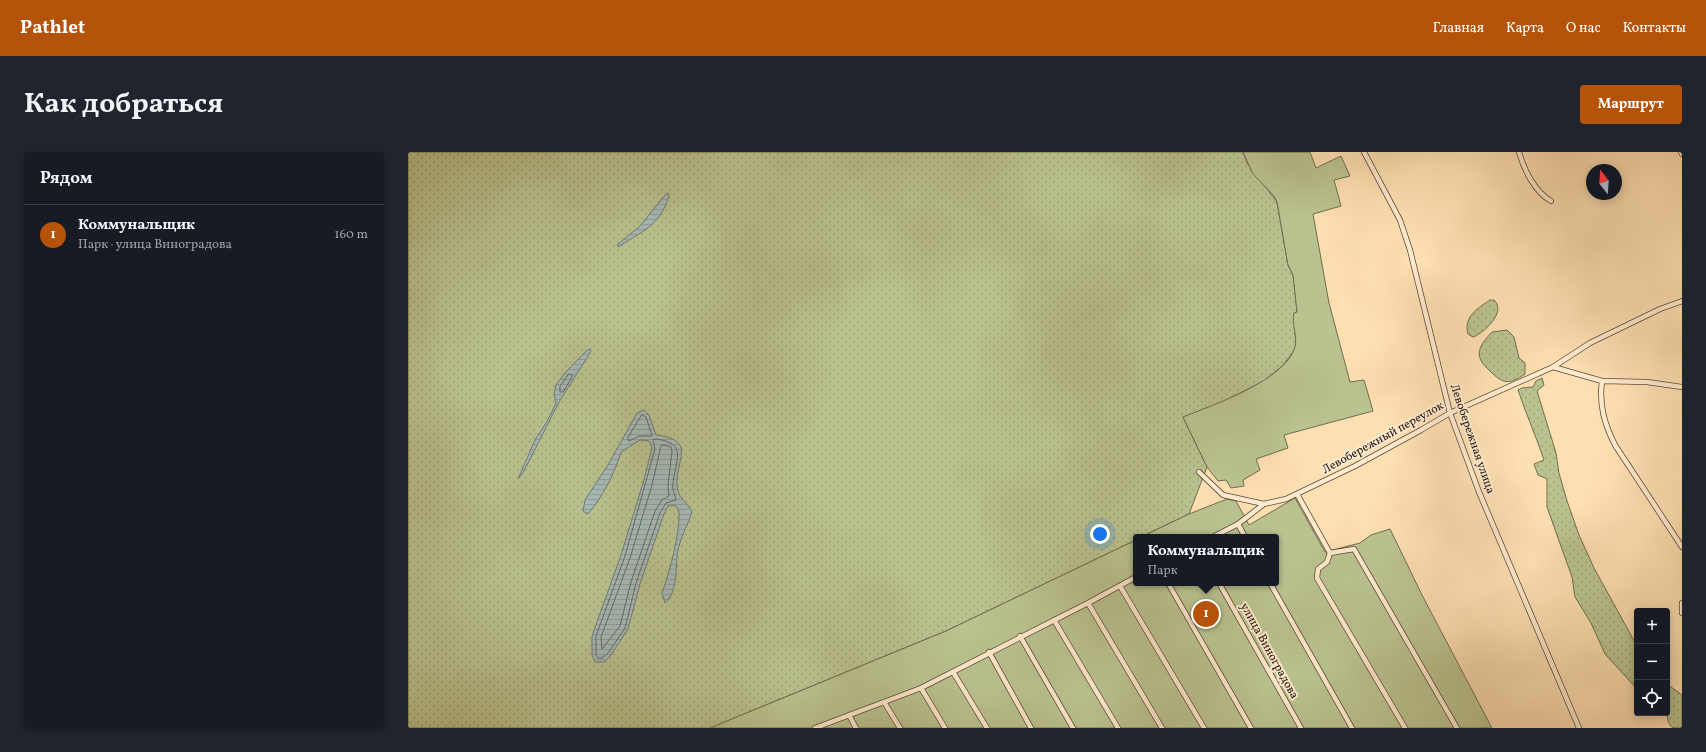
<!DOCTYPE html>
<html lang="ru">
<meta charset="utf-8">
<style>
body{margin:0;font-family:Vollkorn,serif;background:#20242c;color:#f1f3f6}
.controls{position:absolute;right:12px;bottom:12px;display:grid;overflow:hidden;border-radius:4px;box-shadow:0 2px 10px #0003}
.controls button{width:36px;height:36px;display:grid;place-items:center;padding:0;border:0;border-bottom:1px solid #363941;background:#171b24;color:#f1f3f6;font:20px sans-serif}
.compass{position:absolute;left:1178px;top:12px;width:36px;height:36px;border-radius:50%;background:#171b24;box-shadow:0 2px 10px #0003;rotate:343deg}
.you{position:absolute;left:692px;top:382px;width:14px;height:14px;margin:-10px;border:3px solid #fff;border-radius:50%;background:#1a73e8;box-shadow:0 0 0 6px #1a73e833}
.badge{display:grid;place-items:center;width:26px;height:26px;border-radius:50%;background:#b45309;color:#fff;font-size:13px;font-weight:700}
.pin{position:absolute;translate:-50% -50%;border:2px solid #fff;box-shadow:0 1px 4px #0006}
.popup{position:absolute;left:725px;top:382px;width:146px;height:52px;box-sizing:border-box;display:grid;place-content:center;border-radius:4px;background:#171b24;filter:drop-shadow(0 1px 3px #0005);font-size:13px;white-space:nowrap;color:#9ea1a6}
.popup b{font-size:15px;color:#f1f3f6}
.popup::after{content:'';position:absolute;left:50%;top:100%;margin-left:-8px;border:8px solid transparent;border-top-color:#171b24}
.list{margin:0;padding:0;list-style:none}
h2{display:flex;justify-content:space-between;align-items:center;height:52px;margin:0;padding:0 16px;font-size:17px}
h2 small{font-size:13px;font-weight:400;color:#9ea1a6}
.list li{display:grid;grid-template-columns:26px 1fr auto;gap:12px;align-items:center;box-sizing:border-box;height:60px;padding:0 16px;border-top:1px solid #363941}
.list b{display:block;font-size:15px;white-space:nowrap}
.list p{margin:0;font-size:13px;white-space:nowrap;color:#9ea1a6}
.list em{font-size:13px;font-style:normal;color:#9ea1a6}
.icon{flex:none;width:22px;height:22px;fill:none;stroke:currentColor;stroke-width:2;stroke-linecap:round;stroke-linejoin:round}
.map{position:relative;flex:none;width:1274px;height:576px;overflow:hidden;border-radius:4px}
header{display:flex;align-items:center;gap:24px;box-sizing:border-box;height:56px;padding:0 20px;background:#b45309;color:#fff}
header strong{font-size:19px}
nav{display:flex;gap:22px;margin-inline-start:auto;font-size:14px}
.intro{display:flex;align-items:center;justify-content:space-between;box-sizing:border-box;height:96px;padding:0 24px}
h1{margin:0;font-size:28px}
.button{padding:10px 18px;border-radius:4px;background:#b45309;color:#fff;font-size:14px;font-weight:700}
main{display:flex;gap:24px;padding:0 24px}
aside{flex:1;background:#171b24;border-radius:4px;box-shadow:0 2px 10px #0003}
.map>svg:first-child{display:block}
.grass{fill:url(#grass-dots);stroke:#6e6d51}
.garden{fill:#bac390;stroke:#6e6d51}
.water{fill:url(#water-rules);stroke:#717975}
.lines{fill:none;stroke-linecap:round;stroke-linejoin:round}
.shore{stroke:#646864;stroke-width:1}
.street-casing{stroke:#5a493a;stroke-width:6}
.street{stroke:#feeacd;stroke-width:4.5}
.labels{text-anchor:middle;dominant-baseline:central;stroke-width:4;stroke-linejoin:round;paint-order:stroke}
.street-label{font-size:12px;fill:#231712;stroke:#feeacd}
</style>
<header>
<strong>Pathlet</strong>
<nav><a>Главная</a><a>Карта</a><a>О нас</a><a>Контакты</a></nav>
</header>
<div class="intro"><h1>Как добраться</h1><a class="button">Маршрут</a></div>
<main>
<aside>
<h2>Рядом<small></small></h2>
<ul class="list">
<li><span class="badge">1</span><div><b>Коммунальщик</b><p>Парк · улица Виноградова</p></div><em>160 m</em></li>
</ul>
</aside>
<div class="map">
<svg width="1274" height="576" viewBox="0 0 1274 576">
<defs>
<pattern id="grass-dots" width="8" height="8" patternUnits="userSpaceOnUse"><rect width="8" height="8" fill="#bac390"/><path d="M2 2h.1M6 6h.1" fill="none" stroke="#a0a77b" stroke-width="1.8" stroke-linecap="round"/></pattern>
<pattern id="water-rules" width="6" height="5" patternUnits="userSpaceOnUse"><rect width="6" height="5" fill="#a5bab7"/><path d="M0 2.5h6" fill="none" stroke="#8e9f9c"/></pattern>
</defs>
<rect width="100%" height="100%" fill="#fedfb2"/>
<filter id="stains"><feTurbulence type="fractalNoise" baseFrequency=".005" numOctaves="4"/><feColorMatrix values="0 0 0 0 .2 0 0 0 0 .09 0 0 0 0 .02 0 0 0 .5 -.17"/></filter>
<radialGradient id="worn" r=".72"><stop offset=".6" stop-color="#630" stop-opacity="0"/><stop offset="1" stop-color="#630" stop-opacity=".3"/></radialGradient>
<!-- grass -->
<path class="grass" d="M0,0H835L839,11L869,50L880,113L885,123L887,139L889,160L887,181L888,194L883,203L873,215L856,229L812,251L775,265L799,315L781,362L733,385H728V388L538,479L302,576H0Z
M1082,148H1086C1099,160 1076,181 1065,185L1060,182C1055,165 1070,156 1082,148Z
M1099,178L1106,185L1111,206L1117,211V222C1101,233 1095,232 1082,219C1065,204 1070,195 1084,180Z
M1134,226L1136,233L1129,239L1148,301L1151,321L1159,349L1171,383L1186,416L1229,494V537L1197,502L1183,471L1167,445L1164,425L1139,355V327L1130,323L1126,312L1136,308C1128,284 1118,262 1110,238L1114,236L1125,235L1128,229Z
M1259,532L1274,543V576C1271,576 1267,576 1264,575C1256,571 1259,542 1259,532Z"/>
<!-- garden -->
<path class="garden" d="M835,0H902L908,16L933,4L942,24L926,28L933,54L905,62L921,151L942,230L956,228L965,259L876,283L880,296L848,307L852,318L835,328L836,334L823,336L818,328L810,329L799,315L775,265C805,253 878,228 887,195C890,184 883,172 886,161L889,160L885,123L880,113L869,50L866,44L845,22Z
M887,346L917,400L952,391L963,383L982,377L1015,445L1084,576H302L538,479L728,388V431H868V385H733L781,362L819,347L828,349L841,373Z"/>
<!-- water -->
<path class="water" d="M260,41L261,44C252,74 234,79 210,95L209,93L232,74L257,43Z
M183,197L182,201L151,250L115,321L110,327L127,288L140,268L148,251L146,242L148,233L156,222L179,198Z
M236,258L241,263L248,283C289,288 268,307 269,333C269,344 278,350 284,359C281,372 274,381 271,394C266,411 272,438 257,451L254,441C261,422 272,382 271,361C271,358 269,356 267,353L260,354L256,362L232,432L220,477L203,503L196,510H187L184,503V484L213,403L235,331L244,296L241,289L232,288L213,300C206,323 195,344 180,362L175,359L177,348L200,313L229,261Z"/>
<g class="lines">
<!-- shore -->
<path class="shore" d="M161,222L164,223V225L155,240H152V235Z
M234,263L238,265L244,284H231L221,289L220,286Z
M248,287C282,291 266,310 265,332C264,337 267,343 268,348L258,351L252,361L228,431L217,476L200,501L194,506H190L188,503V484L217,404L247,297L245,288Z
M255,293L263,295L264,299L260,333L261,344L254,348L247,359L223,430L212,474L194,497L193,485L222,406L244,333L253,294Z"/>
<defs>
<path id="street" d="M956,0L992,68L1002,98L1042,261L1071,340L1171,576
M1111,0C1116,18 1127,40 1143,49
M1273,0L1274,2
M1145,215L1194,229L1239,230L1274,235
M1194,229C1191,253 1196,271 1207,293L1274,395
M791,320L815,343L856,352L878,347L947,314L1013,278L1042,261L1145,215L1182,191L1252,157L1274,149
M889,342L922,401L919,410L910,417L909,426L997,576
M830,372L837,385
M805,385L830,372L856,352
M922,401L946,397L1049,576
M760,431L843,576
M811,431L893,576
M862,431L944,576
M712,434L796,576
M680,451L754,576
M1274,451V461
M646,468L710,576
M612,484L665,576
M581,500L623,576
M545,520L579,576
M513,536L537,576
M476,550L492,576
M441,563L448,576
M407,576L513,536L680,451L728,425"/>
</defs>
<!-- street casing -->
<use href="#street" class="street-casing"/>
<!-- street -->
<use href="#street" class="street"/>
</g>
<g class="labels">
<!-- street labels -->
<g class="street-label">
<text transform="translate(975 286) rotate(-29)">Левобережный переулок</text>
<text transform="translate(1064 287) rotate(71)">Левобережная улица</text>
<text transform="translate(861 499) rotate(61)">улица Виноградова</text>
</g>
</g>
<rect width="100%" height="100%" filter="url(#stains)"/>
<rect width="100%" height="100%" fill="url(#worn)"/>
</svg>
<div class="controls">
<button>+</button>
<button>−</button>
<button><svg class="icon" aria-label="locate" viewBox="0 0 24 24"><circle cx="12" cy="12" r="6"/><path d="M12 2v4M12 18v4M2 12h4M18 12h4"/></svg></button>
</div>
<svg class="compass" viewBox="-18 -18 36 36"><path d="M0-13l5 13h-10z" fill="#e53935"/><path d="M0 13l5-13h-10z" fill="#9ea1a6"/></svg>
<div class="you"></div>
<div class="pin badge" style="left:798px;top:462px">1</div>
<div class="popup"><b>Коммунальщик</b>Парк</div>
</div>
</main>
